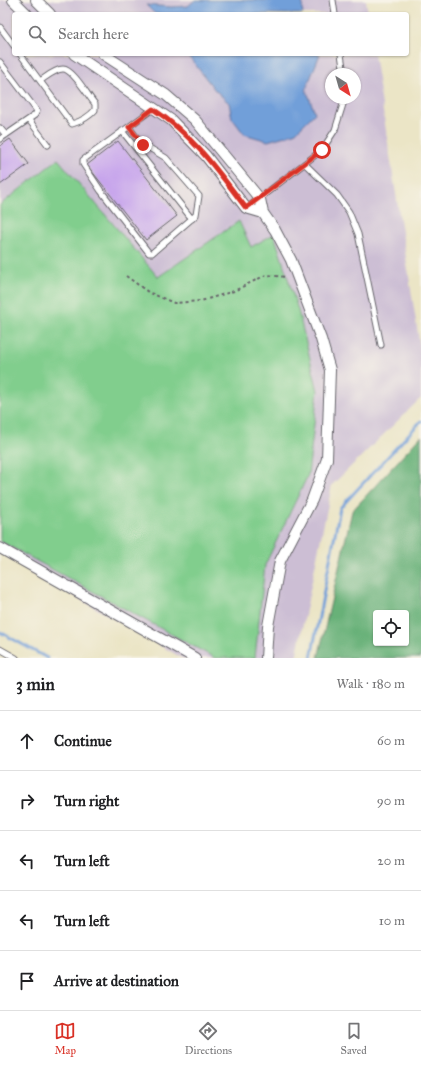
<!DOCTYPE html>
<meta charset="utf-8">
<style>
body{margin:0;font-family:"IM FELL Great Primer",serif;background:#f2f2f2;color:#202124}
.controls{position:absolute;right:12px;bottom:12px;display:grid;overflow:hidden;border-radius:4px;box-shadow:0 1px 3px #0004}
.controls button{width:36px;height:36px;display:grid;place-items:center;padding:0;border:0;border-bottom:1px solid #e0e0e0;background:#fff;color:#202124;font:20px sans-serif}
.compass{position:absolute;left:325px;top:68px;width:36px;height:36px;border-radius:50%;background:#fff;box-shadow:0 1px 3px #0004;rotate:143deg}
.stop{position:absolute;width:12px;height:12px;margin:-9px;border:3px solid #d93025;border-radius:50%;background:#fff}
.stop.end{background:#d93025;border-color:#fff;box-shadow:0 1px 4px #0008}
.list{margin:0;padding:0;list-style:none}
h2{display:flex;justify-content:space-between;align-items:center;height:52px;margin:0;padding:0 16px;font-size:17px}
h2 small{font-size:13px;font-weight:400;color:#757577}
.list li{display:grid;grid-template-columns:26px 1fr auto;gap:12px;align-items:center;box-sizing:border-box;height:60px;padding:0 16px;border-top:1px solid #e0e0e0}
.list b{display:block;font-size:15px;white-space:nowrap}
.list em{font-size:13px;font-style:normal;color:#757577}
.icon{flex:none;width:22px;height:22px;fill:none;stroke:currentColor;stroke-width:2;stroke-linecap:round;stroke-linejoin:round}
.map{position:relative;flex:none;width:421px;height:658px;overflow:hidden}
.search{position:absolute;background:#fff;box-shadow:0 1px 3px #0004;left:12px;right:12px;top:12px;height:44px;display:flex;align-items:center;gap:10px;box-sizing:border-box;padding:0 14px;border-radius:4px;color:#757577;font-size:15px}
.sheet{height:352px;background:#fff}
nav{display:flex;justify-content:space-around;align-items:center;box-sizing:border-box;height:56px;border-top:1px solid #e0e0e0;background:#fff;font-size:11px;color:#757577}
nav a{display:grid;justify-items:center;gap:2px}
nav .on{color:#d93025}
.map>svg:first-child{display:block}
.industrial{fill:#ccbed4;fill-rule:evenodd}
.green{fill:#81ce8d;stroke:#527864}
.forest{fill:#68b178;stroke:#456a5a;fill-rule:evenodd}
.water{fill:#719fd9;stroke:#4a608a}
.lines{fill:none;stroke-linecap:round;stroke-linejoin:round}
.stream{stroke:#719fd9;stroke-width:3}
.building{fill:#c7a5ec}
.lane-casing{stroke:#68666c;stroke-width:7}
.street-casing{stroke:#68666c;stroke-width:12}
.path{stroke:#68666c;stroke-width:2;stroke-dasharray:3 3;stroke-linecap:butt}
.lane{stroke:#fff;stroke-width:5}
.street{stroke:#fff;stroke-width:10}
.route{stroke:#d93025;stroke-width:5}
</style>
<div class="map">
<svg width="421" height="658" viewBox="0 0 421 658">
<rect width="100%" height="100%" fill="#f7f3e8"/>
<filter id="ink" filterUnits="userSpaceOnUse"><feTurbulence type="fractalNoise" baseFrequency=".025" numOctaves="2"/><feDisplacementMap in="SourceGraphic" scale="8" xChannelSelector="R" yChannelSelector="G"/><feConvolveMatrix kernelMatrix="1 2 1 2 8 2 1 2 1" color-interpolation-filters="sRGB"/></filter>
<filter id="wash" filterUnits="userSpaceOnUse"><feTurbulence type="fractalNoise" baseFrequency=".012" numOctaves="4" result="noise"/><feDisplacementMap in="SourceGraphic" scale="16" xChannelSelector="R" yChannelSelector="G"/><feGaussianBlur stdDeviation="0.9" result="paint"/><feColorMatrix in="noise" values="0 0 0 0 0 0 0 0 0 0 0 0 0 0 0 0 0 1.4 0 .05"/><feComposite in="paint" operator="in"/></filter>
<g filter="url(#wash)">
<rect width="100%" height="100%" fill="#ebe5c6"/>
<!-- industrial -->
<path class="industrial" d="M0,0H366L368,14H14V54H374L421,353V398L332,485L296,658H182L0,553ZM331,74H355V98H331Z"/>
<!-- green -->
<path class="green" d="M58,159L158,277L239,221L251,247L274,234L298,310L318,391L308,475L265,565L255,658H215L0,541V205Z"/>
<!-- forest -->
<path class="forest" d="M421,436V653L420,658H318L352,511ZM376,613H406V643H376Z"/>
<!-- water -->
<path class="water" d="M195,0H303L302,9L303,14H155L146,5L171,7L188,6Z
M187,54H320L306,89L315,113L296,132L285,136L268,141L244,134L232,118L229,103L215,90Z"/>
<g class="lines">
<!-- stream -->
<path class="stream" d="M0,632L47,658
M311,658L340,508L421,421"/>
</g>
<g id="blocks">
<!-- building -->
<path class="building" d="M10,139L29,164L0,185V146Z
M118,141L177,216L146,240L87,165Z"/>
</g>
</g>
<g filter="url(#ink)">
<use href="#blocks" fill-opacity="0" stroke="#68666c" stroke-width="1"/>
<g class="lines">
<defs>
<path id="lane" d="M333,0L335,14
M0,27L14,46
M20,54L72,124C82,121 89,117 95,110V104C88,96 73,69 63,69C55,69 46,77 40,81
M341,54L344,74
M0,62L37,111L35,115L0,139
M29,120L48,145
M129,127L141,143L166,158L199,196L196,215L152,253H149L101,191L83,164V160L153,109
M0,128L6,135
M122,131L192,219
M305,164L337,195L349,212L358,234L381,345
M247,208L322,150L335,130L345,98
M0,649L16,658"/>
<path id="street" d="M13,0L27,14
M36,0L50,14
M74,54L171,120L206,156L246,208L263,213
M103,54L166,95L195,120L260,199L263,213L275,230L291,260L321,339L330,370L327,459L312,500L280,561L268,626L266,658
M0,548L195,658"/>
</defs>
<!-- lane casing -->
<use href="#lane" class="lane-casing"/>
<!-- street casing -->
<use href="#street" class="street-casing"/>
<!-- path -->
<path class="path" d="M126,276L148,292L174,303L201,301L234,291L266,275L287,277"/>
<!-- lane -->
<use href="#lane" class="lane"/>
<!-- street -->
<use href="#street" class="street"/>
</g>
</g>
<g class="lines" filter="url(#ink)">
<!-- route -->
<path class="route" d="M143,145L129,127L153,109C193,135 218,171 246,208L322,150"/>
</g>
</svg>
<div class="controls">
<button><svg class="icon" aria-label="locate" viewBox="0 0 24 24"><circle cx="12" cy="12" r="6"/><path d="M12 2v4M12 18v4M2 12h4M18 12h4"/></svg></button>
</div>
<svg class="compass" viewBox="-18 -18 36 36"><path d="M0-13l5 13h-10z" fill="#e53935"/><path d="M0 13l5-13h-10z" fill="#757577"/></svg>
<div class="stop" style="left:322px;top:150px"></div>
<div class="stop end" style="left:143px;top:145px"></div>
<div class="search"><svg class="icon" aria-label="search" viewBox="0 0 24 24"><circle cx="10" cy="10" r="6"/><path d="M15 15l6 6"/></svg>Search here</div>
</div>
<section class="sheet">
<h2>3 min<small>Walk · 180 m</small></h2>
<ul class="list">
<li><svg class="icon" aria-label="ahead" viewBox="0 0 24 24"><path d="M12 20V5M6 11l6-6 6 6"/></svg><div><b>Continue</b></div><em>60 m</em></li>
<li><svg class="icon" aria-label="right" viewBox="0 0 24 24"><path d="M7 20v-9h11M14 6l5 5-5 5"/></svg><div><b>Turn right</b></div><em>90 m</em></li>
<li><svg class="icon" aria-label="left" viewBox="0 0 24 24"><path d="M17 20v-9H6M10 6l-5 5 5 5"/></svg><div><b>Turn left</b></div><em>20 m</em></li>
<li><svg class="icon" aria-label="left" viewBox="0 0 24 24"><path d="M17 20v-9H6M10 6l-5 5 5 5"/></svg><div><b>Turn left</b></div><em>10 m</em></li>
<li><svg class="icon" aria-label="arrive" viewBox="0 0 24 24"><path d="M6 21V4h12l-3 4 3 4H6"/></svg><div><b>Arrive at destination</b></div></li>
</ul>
</section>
<nav>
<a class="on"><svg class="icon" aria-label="map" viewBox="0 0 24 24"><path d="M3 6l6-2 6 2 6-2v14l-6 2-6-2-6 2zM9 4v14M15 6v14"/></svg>Map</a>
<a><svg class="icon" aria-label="directions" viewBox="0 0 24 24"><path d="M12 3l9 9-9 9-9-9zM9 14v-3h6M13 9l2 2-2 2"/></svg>Directions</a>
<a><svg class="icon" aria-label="saved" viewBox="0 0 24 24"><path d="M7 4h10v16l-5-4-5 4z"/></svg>Saved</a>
</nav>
